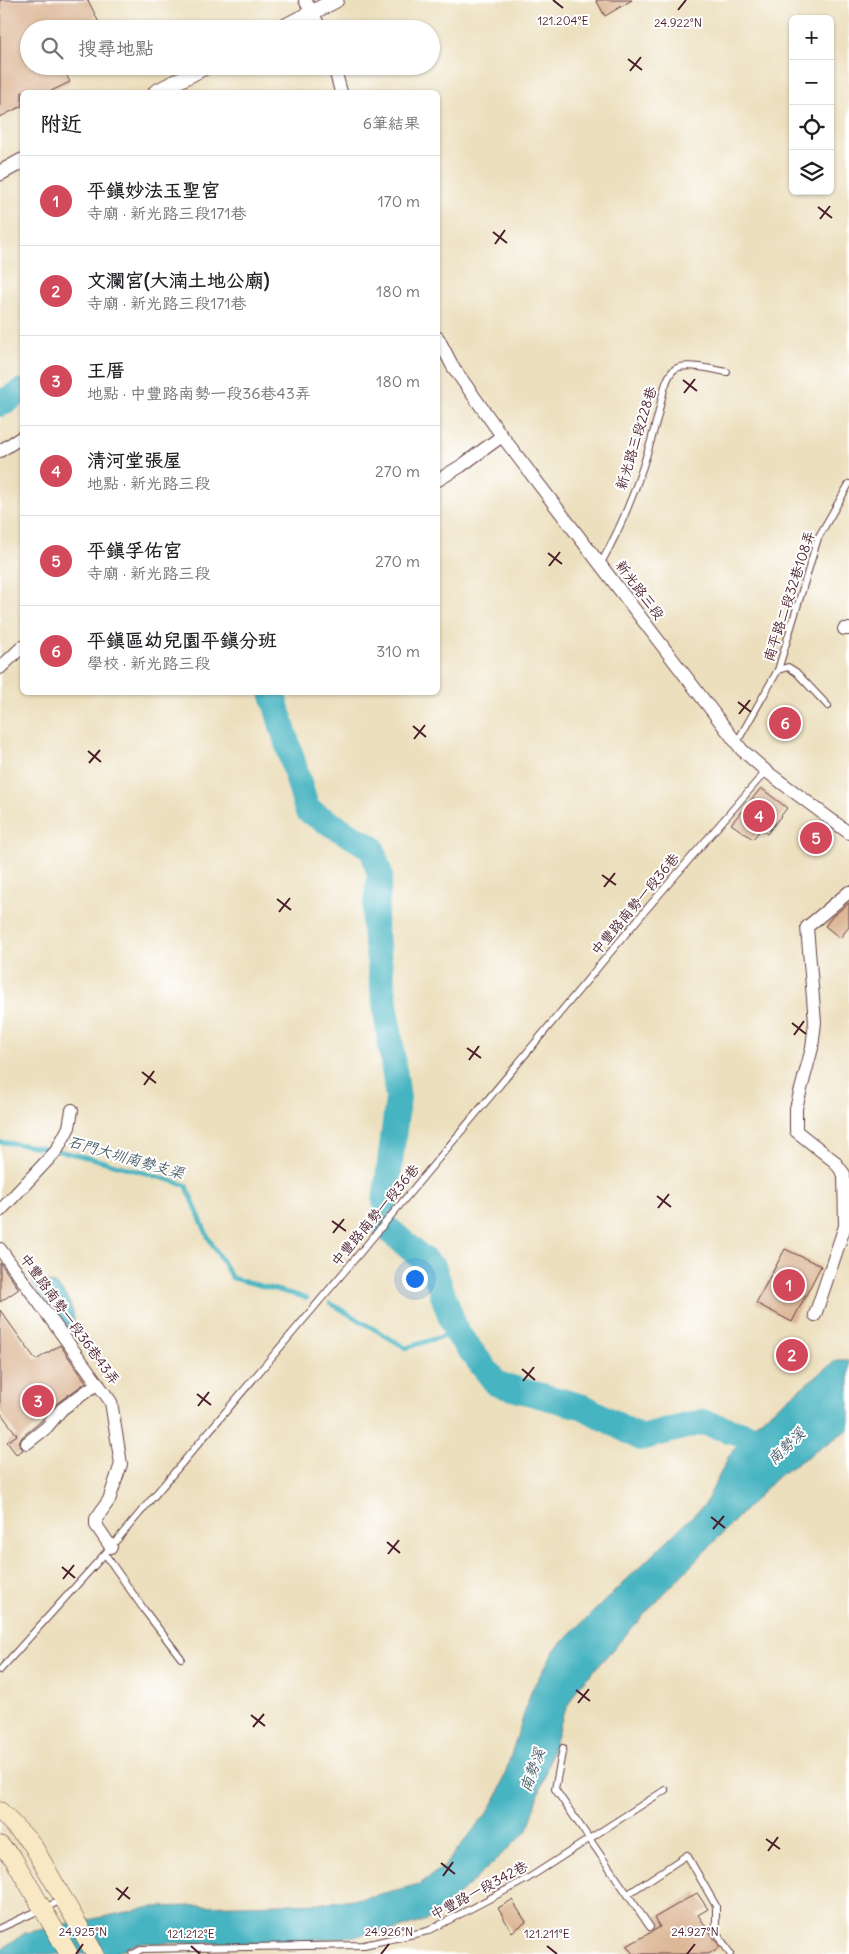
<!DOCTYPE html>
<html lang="zh-TW">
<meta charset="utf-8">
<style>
body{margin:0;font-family:Delius,"LXGW WenKai TC",sans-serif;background:#f2f2f2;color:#202124}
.controls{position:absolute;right:15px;top:15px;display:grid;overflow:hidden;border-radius:8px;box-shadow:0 1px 4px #0004}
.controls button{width:45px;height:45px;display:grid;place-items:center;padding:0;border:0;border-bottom:1px solid #e0e0e0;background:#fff;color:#202124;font:25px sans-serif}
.you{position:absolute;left:414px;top:1278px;width:18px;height:18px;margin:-12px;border:4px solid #fff;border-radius:50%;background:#1a73e8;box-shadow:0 0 0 8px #1a73e833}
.badge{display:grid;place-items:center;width:32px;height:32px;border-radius:50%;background:#d1495b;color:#fff;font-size:16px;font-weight:700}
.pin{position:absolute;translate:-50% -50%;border:2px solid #fff;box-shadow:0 1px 5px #0006}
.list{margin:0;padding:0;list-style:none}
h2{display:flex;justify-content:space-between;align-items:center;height:65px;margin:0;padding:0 20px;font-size:21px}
h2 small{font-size:16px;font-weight:400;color:#757577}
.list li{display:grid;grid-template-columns:32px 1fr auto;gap:15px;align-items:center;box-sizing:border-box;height:90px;padding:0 20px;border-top:1px solid #e0e0e0}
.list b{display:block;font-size:19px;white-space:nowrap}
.list p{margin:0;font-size:16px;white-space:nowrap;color:#757577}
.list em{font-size:16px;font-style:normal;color:#757577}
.icon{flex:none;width:28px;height:28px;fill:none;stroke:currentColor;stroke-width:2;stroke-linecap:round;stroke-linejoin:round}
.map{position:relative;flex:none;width:849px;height:1954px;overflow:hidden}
.search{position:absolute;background:#fff;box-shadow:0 1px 4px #0004;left:20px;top:20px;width:420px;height:55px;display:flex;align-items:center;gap:12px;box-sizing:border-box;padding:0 18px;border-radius:28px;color:#757577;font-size:19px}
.panel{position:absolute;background:#fff;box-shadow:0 1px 4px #0004;left:20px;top:90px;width:420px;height:605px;border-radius:8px}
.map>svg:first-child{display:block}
.water{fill:#46b4c1;stroke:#486a76}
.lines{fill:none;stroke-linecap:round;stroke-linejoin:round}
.stream{stroke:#46b4c1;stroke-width:4.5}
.river{stroke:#46b4c1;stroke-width:26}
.building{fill:#ddb797}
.service-casing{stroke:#623c41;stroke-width:8}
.minor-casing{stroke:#623c41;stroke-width:14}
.tertiary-casing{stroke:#623c41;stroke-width:17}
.secondary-casing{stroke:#623c41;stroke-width:19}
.service{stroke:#fff;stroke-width:6}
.minor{stroke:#fff;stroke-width:12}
.tertiary{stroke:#fff;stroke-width:15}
.secondary{stroke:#f8e8c3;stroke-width:18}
.ticks{fill:none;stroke:#4a1f2b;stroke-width:2}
.labels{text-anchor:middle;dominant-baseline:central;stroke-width:4;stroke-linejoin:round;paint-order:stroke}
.street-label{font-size:14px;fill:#4a1f2b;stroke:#fff}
.water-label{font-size:15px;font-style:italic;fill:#485b67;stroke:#fff}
.ticks-label{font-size:12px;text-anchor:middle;fill:#4a1f2b;stroke:#fff;stroke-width:4;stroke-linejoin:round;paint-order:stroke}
</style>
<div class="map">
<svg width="849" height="1954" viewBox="0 0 849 1954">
<rect width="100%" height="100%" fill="#fff"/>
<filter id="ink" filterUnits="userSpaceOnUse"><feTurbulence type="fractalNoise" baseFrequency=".02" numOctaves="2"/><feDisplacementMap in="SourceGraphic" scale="10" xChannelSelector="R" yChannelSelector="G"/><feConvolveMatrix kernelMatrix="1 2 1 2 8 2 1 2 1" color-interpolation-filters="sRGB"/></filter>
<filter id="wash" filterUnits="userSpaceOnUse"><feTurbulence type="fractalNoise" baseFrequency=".0096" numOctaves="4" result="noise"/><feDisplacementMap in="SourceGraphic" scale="20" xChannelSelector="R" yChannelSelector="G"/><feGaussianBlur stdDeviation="1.12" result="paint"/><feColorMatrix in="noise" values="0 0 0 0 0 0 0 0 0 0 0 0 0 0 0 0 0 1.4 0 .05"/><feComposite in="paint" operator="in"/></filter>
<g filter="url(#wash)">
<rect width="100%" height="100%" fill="#ecdfbd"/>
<!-- water -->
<path class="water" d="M31,1282C37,1282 43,1281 48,1282C63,1285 74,1307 74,1321L65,1330Z
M837,1360H849V1429L778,1476L650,1608L577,1689L563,1715L528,1830L466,1888L427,1920L396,1930L356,1936L279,1943H139L111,1954H0V1950L25,1933L151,1907L323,1903L368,1897L420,1884L444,1866L488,1812L499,1793L532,1689L556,1648L705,1504L730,1454L756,1423Z"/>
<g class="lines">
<!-- stream -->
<path class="stream" d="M0,1142C64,1148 124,1167 186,1185L208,1237L232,1278L307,1298
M330,1303L406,1348L456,1332"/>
<!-- river -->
<path class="river" d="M0,404L22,391
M272,692L307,810L372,848L380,875L374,923L398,1098L385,1202
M387,1228L434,1269L456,1332L497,1384L584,1407L641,1438L702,1422L760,1439L777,1450"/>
</g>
<g id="blocks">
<!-- building -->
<path class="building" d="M0,0H88L102,29H29V66H62L70,82L49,92H22V106L0,117Z
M596,0H632L605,16Z
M761,788L787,808L767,834L761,829L753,839L731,824Z
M849,903V927L840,938L825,926L832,917Z
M785,1249L821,1266L792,1322L756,1303Z
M0,1263L19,1289L0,1302Z
M0,1310L36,1360L60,1345L86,1382L57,1403L40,1422L22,1437L19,1444L23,1450L16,1454L7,1442L17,1435L0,1412Z
M697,1893L708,1909L698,1915L720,1947L708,1954H633L627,1946L660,1927L654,1918Z
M512,1900L526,1922L512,1932L498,1908Z"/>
</g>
</g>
<g filter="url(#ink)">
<use href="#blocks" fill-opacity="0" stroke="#623c41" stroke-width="1"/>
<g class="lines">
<defs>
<path id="service" d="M601,563C627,517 645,466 658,415C661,403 665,375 675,369C685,362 715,370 727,372
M778,670L788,667L796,672L828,706
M737,742L778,670L818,538L849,484
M105,1554L145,1611L181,1658
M0,1670L111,1547L349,1266L644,912L766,771
M563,1748L555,1789L650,1927
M628,1894L687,1855L716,1906V1931L730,1954
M0,1928L62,1900
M133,1954L142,1949L364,1945L428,1931L527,1879L665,1790"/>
<path id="minor" d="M305,0L321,29
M334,66L341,92
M438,338L453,367L502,436L742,750L766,771L849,833
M0,451L22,437
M438,480L461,466L502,436
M844,629H849
M0,668L22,647
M0,1211L57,1150L69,1127L72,1110
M0,1249L111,1402L121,1464L109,1500L96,1519V1525L111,1547
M815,1315L845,1226L844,1174L834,1161L796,1131V1108L812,1048L815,1022L807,927L849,892
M27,1443L46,1428L62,1409L98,1383"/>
<path id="tertiary" d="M280,29L336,0
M156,92L207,66
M0,173L22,161"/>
<path id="secondary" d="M0,1811L32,1844L95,1954
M0,1845L13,1858L69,1954"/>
</defs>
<!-- service casing -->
<use href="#service" class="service-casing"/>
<!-- minor casing -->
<use href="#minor" class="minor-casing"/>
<!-- tertiary casing -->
<use href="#tertiary" class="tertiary-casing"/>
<!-- secondary casing -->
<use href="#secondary" class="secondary-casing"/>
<!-- service -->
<use href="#service" class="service"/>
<!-- minor -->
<use href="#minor" class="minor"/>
<!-- tertiary -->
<use href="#tertiary" class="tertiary"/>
<!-- secondary -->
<use href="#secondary" class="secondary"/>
</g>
</g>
<!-- ticks -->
<path class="ticks" d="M553,0L563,8M678,10L686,0M628,59L642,70M630,71L641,57M818,207L832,218M820,219L830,206M493,232L507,243M495,244L505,230M683,380L697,391M684,393L695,379M548,553L562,564M549,566L560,552M738,702L751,712M739,714L750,700M413,726L426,737M414,739L425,725M88,751L101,762M89,763L100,750M602,875L616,885M604,887L615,873M277,899L291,910M279,912L290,898M792,1023L806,1034M794,1035L804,1021M467,1048L481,1058M469,1060L479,1046M142,1072L156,1083M144,1085L154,1071M657,1196L671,1207M658,1208L669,1194M332,1221L346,1231M333,1233L344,1219M522,1369L535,1380M523,1381L534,1367M197,1394L211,1405M198,1406L209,1392M711,1517L725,1528M713,1529L724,1516M387,1542L400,1553M388,1554L399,1540M62,1567L75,1578M63,1579L74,1565M576,1690L590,1701M578,1703L589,1689M251,1715L265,1726M253,1727L264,1714M766,1839L780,1849M768,1851L778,1837M441,1863L455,1874M443,1876L453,1862M116,1888L130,1899M118,1900L128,1887M191,1946L200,1954M547,1946L557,1954M76,1954L83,1944M381,1954L389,1944M687,1954L695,1944"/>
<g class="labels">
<!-- street labels -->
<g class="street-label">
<text transform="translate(636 438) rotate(-73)">新光路三段228巷</text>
<text transform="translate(640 590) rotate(53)">新光路三段</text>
<text transform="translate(789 596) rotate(-72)">南平路二段32巷108弄</text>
<text transform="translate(635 904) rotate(-50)">中豐路南勢一段36巷</text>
<text transform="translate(375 1215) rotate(-50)">中豐路南勢一段36巷</text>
<text transform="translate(70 1319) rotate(54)">中豐路南勢一段36巷43弄</text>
<text transform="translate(479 1890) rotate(-28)">中豐路一段342巷</text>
</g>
<!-- water labels -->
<g class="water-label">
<text transform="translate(126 1157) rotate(16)">石門大圳南勢支渠</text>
<text transform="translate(786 1446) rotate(-44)">南勢溪</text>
<text transform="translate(532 1770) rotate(-70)">南勢溪</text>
</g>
</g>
<g class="ticks-label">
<text x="563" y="25">121.204°E</text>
<text x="678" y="27">24.922°N</text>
<text x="83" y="1936">24.925°N</text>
<text x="389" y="1936">24.926°N</text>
<text x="695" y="1936">24.927°N</text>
<text x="191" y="1938">121.212°E</text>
<text x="547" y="1938">121.211°E</text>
</g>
</svg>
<div class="controls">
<button>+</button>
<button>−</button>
<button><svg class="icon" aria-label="locate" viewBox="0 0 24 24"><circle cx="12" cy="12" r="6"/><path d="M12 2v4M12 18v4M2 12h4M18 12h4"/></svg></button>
<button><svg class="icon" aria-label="layers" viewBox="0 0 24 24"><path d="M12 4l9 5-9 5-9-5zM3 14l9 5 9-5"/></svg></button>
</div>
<div class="you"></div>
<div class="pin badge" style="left:789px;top:1285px">1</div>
<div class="pin badge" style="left:792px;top:1355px">2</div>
<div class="pin badge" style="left:38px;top:1401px">3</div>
<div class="pin badge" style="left:759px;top:816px">4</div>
<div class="pin badge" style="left:816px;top:838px">5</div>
<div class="pin badge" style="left:785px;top:723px">6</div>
<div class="search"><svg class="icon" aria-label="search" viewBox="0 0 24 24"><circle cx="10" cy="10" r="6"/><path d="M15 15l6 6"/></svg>搜尋地點</div>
<section class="panel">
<h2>附近<small>6筆結果</small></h2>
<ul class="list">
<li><span class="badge">1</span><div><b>平鎮妙法玉聖宮</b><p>寺廟 · 新光路三段171巷</p></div><em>170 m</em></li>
<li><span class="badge">2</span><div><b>文瀾宮(大湳土地公廟)</b><p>寺廟 · 新光路三段171巷</p></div><em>180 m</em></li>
<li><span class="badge">3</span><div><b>王厝</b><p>地點 · 中豐路南勢一段36巷43弄</p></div><em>180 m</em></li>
<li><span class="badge">4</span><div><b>清河堂張屋</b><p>地點 · 新光路三段</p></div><em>270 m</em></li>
<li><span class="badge">5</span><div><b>平鎮孚佑宮</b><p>寺廟 · 新光路三段</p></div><em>270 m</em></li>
<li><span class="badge">6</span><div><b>平鎮區幼兒園平鎮分班</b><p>學校 · 新光路三段</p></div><em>310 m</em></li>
</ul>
</section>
</div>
